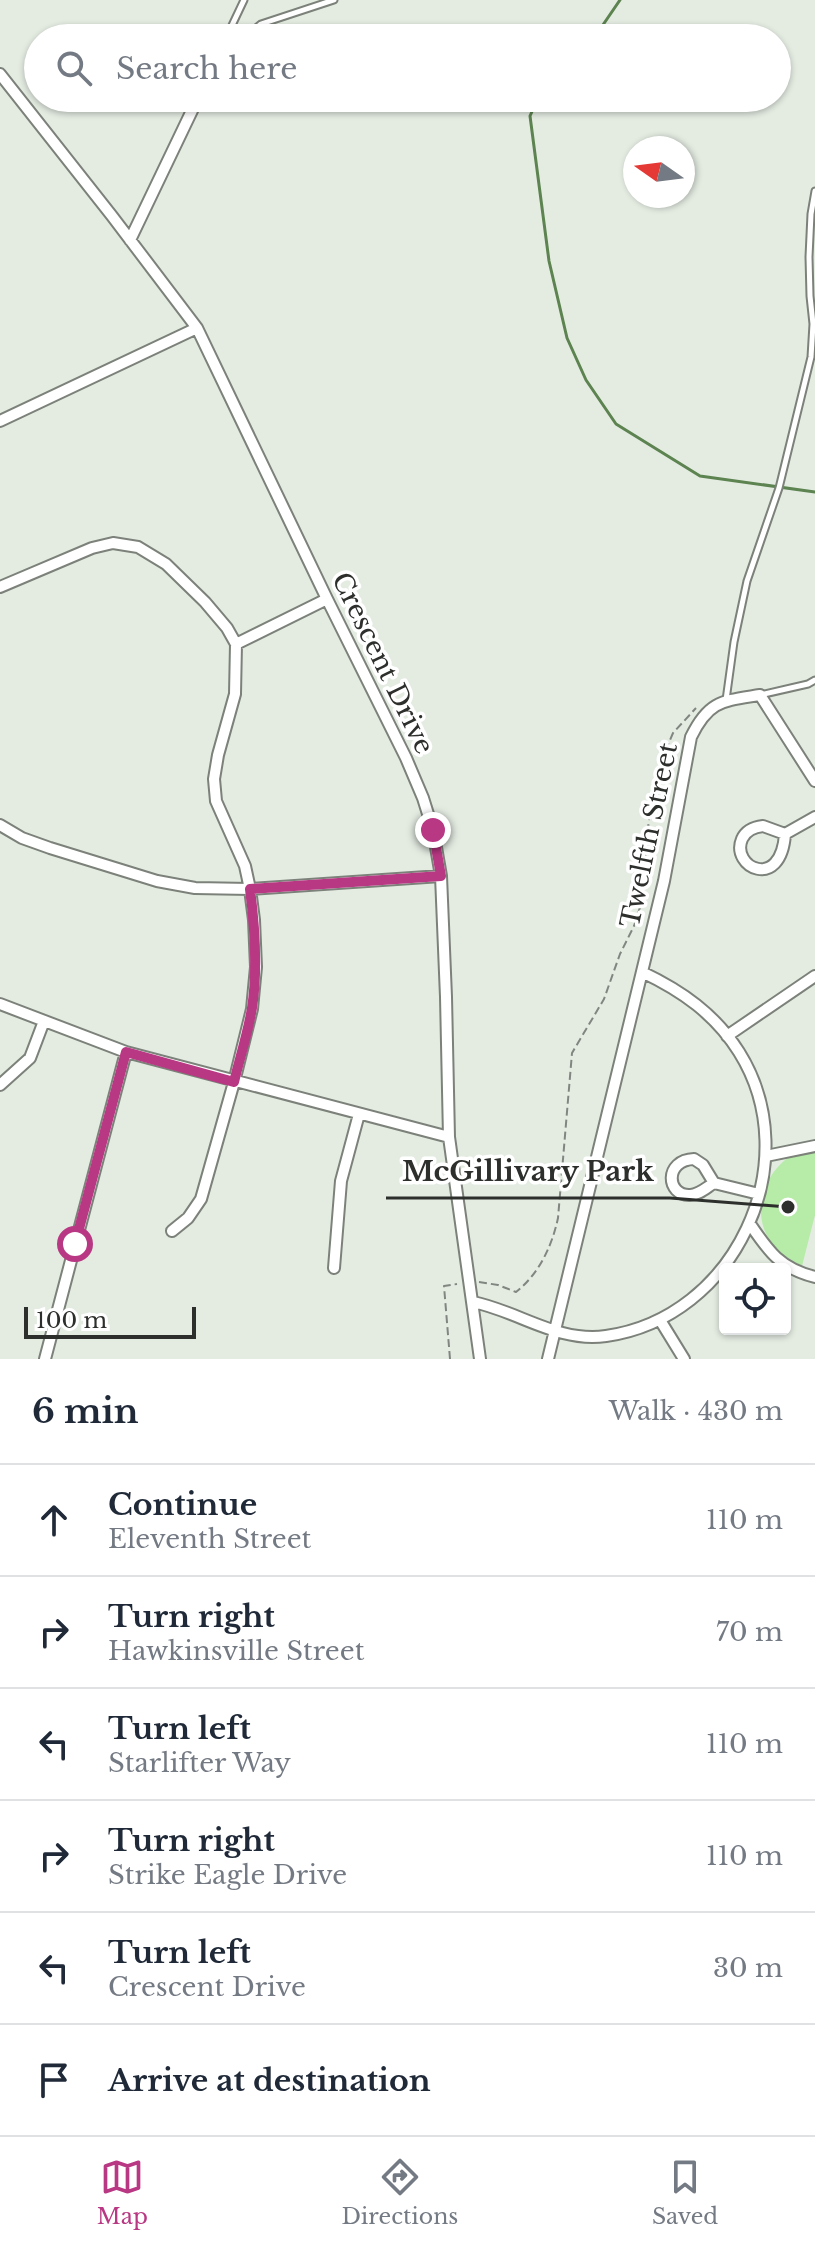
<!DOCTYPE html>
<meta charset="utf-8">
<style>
body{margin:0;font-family:"Libre Baskerville",serif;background:#f6f6f7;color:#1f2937}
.controls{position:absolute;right:24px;bottom:24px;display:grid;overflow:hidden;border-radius:8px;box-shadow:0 2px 6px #0004}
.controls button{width:72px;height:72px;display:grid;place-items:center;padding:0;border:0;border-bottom:2px solid #e0e1e3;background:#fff;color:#1f2937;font:40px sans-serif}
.compass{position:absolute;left:623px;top:136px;width:72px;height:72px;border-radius:50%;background:#fff;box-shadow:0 2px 6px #0004;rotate:284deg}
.scale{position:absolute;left:24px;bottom:20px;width:172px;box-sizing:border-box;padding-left:8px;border:4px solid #2d2f2c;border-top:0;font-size:22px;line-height:28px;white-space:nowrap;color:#2d2f2c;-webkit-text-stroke:6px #fff;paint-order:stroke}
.stop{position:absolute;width:24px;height:24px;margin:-18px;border:6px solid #b93883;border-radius:50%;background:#fff}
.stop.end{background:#b93883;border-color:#fff;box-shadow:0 2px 8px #0008}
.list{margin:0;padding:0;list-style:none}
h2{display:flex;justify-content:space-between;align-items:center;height:104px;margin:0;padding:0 32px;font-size:34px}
h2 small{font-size:26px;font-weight:400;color:#747a83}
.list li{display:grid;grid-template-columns:52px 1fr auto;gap:24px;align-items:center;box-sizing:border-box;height:112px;padding:0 32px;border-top:2px solid #e0e1e3}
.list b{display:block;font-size:30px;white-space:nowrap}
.list p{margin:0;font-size:26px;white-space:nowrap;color:#747a83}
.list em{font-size:26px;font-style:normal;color:#747a83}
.icon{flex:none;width:44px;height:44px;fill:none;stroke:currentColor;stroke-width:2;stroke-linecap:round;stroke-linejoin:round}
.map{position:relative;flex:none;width:815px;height:1359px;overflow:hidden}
.search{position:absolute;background:#fff;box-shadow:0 2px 6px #0004;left:24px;right:24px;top:24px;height:88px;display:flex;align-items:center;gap:20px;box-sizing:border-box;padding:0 28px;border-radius:44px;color:#747a83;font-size:30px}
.sheet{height:776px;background:#fff}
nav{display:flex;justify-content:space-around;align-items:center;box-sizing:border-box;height:112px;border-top:2px solid #e0e1e3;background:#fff;font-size:22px;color:#747a83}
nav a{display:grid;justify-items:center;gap:4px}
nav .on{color:#b93883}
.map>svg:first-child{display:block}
.green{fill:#b6eba8}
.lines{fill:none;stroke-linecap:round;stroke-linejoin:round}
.stream{stroke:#5c8350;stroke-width:3}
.lane-casing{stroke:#7c827a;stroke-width:9}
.street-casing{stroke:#7c827a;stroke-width:14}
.path{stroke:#818680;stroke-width:2;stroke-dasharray:8 4;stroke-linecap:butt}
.lane{stroke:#fff;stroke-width:5}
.street{stroke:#fff;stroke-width:10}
.route{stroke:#b93883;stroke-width:10}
.labels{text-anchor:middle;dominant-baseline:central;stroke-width:7;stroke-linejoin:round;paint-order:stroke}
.street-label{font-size:26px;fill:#2d2f2c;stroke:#fff}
.leader{fill:none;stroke:#2d2f2c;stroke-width:3}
.callout-dot{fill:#2d2f2c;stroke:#fff;stroke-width:3}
.callout-label{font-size:28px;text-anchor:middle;font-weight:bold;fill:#2d2f2c;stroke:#fff;stroke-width:7;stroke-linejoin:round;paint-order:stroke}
</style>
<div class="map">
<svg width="815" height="1359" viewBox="0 0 815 1359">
<rect width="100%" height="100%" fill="#e4ece2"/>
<!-- green -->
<path class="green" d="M809,1153H815V1215L802,1266C789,1259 777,1253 769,1239C753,1214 762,1179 785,1160C792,1155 801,1154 809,1153Z"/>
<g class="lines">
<!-- stream -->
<path class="stream" d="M594,38L620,0
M538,98L530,116L549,261L567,338L586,380L616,424L700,476L815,492"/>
<defs>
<path id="lane" d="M226,38L244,0
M244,38L261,24L334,0
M760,695L808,684L815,680
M726,700L734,642L747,581L779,488L811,357L813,324L810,296L809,257L811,214L815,191"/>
<path id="street" d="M0,74L112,216L197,328L327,599L406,758L423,798L433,830L441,876L446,997L449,1137L480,1359
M130,240L198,98
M0,421L197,328
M0,587L92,548L113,543L138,547L166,564L205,602L227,628L236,644L235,694L218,755L214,779L216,801L245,866L250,889L254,920L256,967L252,1009L234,1082L201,1199L188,1218L172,1231
M236,644L327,599
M0,825L22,838L50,848L157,881L195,888L250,889L441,876
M763,826L785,834C781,892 730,867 742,839C746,830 754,827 763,826Z
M785,834L815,817
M0,1004L126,1052L449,1137
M727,1036L815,976
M0,1085L30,1058L44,1021
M766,1156L815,1146
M694,1159L703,1165L714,1183C707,1187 699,1195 690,1195C666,1196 664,1160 694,1159Z
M714,1183L759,1194
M750,1224C769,1252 780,1268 815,1277
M334,1268L341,1181L359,1114
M473,1302C518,1311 558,1343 606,1336C735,1318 808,1162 739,1052C715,1014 682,991 642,972
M660,1320L684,1359
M45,1359L126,1052
M548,1359L664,881L691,737C709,700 723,701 760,695L815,781"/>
</defs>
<!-- lane casing -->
<use href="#lane" class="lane-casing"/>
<!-- street casing -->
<use href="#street" class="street-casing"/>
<!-- path -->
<path class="path" d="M479,1282L498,1285L516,1292C539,1274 552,1246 558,1218L572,1053L604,999L620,954L634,926L641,904L651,797L661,761L673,733L696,708
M450,1359L444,1286L457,1284"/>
<!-- lane -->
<use href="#lane" class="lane"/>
<!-- street -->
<use href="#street" class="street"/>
</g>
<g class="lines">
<!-- route -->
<path class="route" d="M75,1244L126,1052L234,1082C240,1057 248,1033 252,1008C258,969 255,928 250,889L441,876L433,830"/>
</g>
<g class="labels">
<!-- street labels -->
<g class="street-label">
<text transform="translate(383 663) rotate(64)">Crescent Drive</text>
<text transform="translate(649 835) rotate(-78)">Twelfth Street</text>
</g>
</g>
<!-- callouts -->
<path class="leader" d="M788 1207L670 1198H386"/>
<circle class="callout-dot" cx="788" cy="1207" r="8"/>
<g class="callout-label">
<text x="528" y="1181">McGillivary Park</text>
</g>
</svg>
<div class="controls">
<button><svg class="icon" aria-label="locate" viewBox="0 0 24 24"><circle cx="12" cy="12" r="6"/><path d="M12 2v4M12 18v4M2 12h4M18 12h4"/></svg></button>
</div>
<svg class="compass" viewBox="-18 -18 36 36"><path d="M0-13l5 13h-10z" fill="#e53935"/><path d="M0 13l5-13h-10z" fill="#747a83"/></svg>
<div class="scale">100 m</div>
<div class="stop" style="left:75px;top:1244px"></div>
<div class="stop end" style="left:433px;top:830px"></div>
<div class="search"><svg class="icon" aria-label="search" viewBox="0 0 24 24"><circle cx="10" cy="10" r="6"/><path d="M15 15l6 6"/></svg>Search here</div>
</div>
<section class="sheet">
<h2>6 min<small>Walk · 430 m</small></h2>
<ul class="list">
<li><svg class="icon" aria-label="ahead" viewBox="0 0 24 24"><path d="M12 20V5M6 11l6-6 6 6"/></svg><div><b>Continue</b><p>Eleventh Street</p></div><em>110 m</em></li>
<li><svg class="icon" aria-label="right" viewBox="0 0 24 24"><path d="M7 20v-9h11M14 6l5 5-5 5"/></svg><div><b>Turn right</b><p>Hawkinsville Street</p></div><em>70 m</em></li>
<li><svg class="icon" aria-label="left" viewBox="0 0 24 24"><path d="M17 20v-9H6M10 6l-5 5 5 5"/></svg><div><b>Turn left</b><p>Starlifter Way</p></div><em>110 m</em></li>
<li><svg class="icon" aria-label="right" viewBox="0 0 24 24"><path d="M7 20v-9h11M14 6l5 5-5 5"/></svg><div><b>Turn right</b><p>Strike Eagle Drive</p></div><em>110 m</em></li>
<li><svg class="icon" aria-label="left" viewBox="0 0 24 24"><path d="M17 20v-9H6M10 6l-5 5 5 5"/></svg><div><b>Turn left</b><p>Crescent Drive</p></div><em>30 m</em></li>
<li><svg class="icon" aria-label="arrive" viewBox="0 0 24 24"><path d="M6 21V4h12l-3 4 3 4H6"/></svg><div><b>Arrive at destination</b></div></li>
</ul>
</section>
<nav>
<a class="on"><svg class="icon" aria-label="map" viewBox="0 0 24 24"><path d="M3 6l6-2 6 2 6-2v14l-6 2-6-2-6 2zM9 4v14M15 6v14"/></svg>Map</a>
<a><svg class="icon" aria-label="directions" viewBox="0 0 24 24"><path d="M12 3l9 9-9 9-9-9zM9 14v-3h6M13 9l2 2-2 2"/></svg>Directions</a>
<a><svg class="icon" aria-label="saved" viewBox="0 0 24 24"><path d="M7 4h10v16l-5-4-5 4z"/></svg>Saved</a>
</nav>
